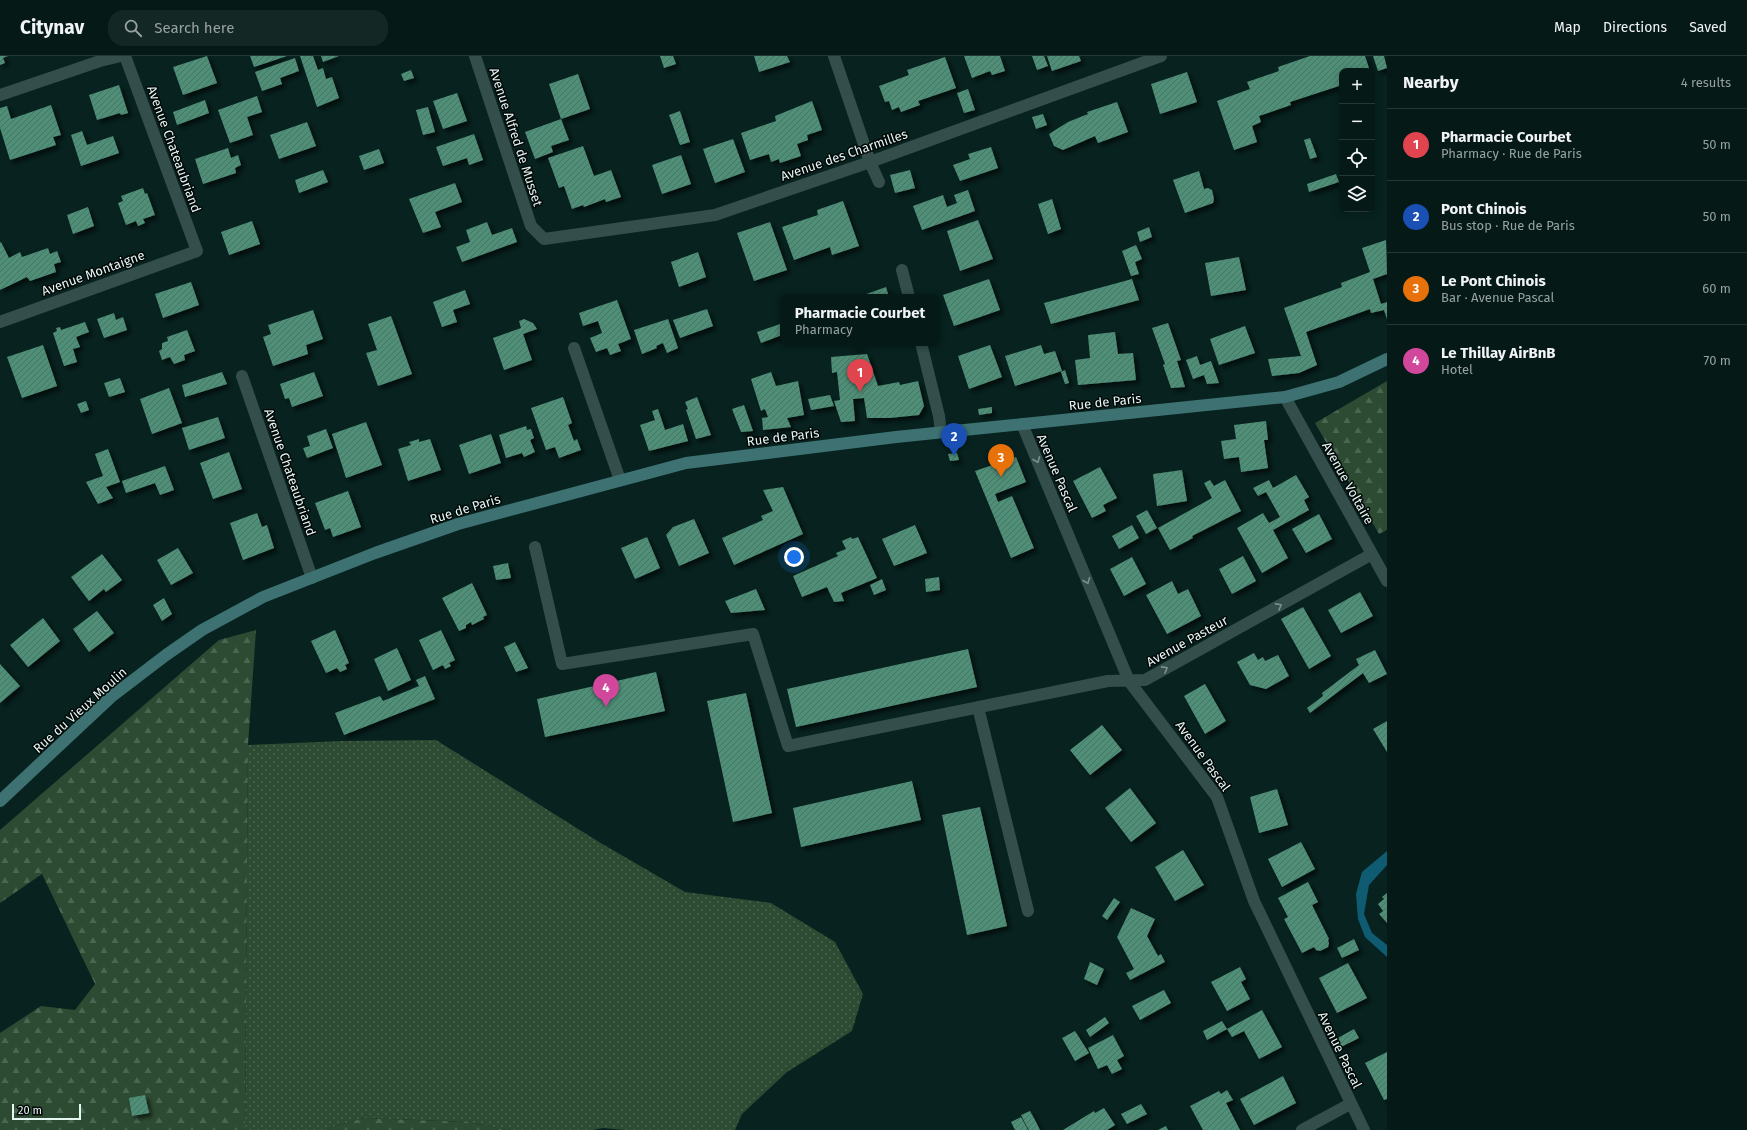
<!DOCTYPE html>
<meta charset="utf-8">
<style>
body{margin:0;font-family:"Fira Sans",sans-serif;background:#132724;color:#f1f3f6}
.controls{position:absolute;right:12px;top:12px;display:grid;overflow:hidden;border-radius:8px;box-shadow:0 2px 10px #0003}
.controls button{width:36px;height:36px;display:grid;place-items:center;padding:0;border:0;border-bottom:1px solid #263836;background:#051a17;color:#f1f3f6;font:20px sans-serif}
.scale{position:absolute;left:12px;bottom:10px;width:69px;box-sizing:border-box;padding-left:4px;border:2px solid #e6f6f3;border-top:0;font-size:11px;line-height:14px;white-space:nowrap;color:#e6f6f3;-webkit-text-stroke:3px #020908;paint-order:stroke}
.you{position:absolute;left:794px;top:501px;width:14px;height:14px;margin:-10px;border:3px solid #fff;border-radius:50%;background:#1a73e8;box-shadow:0 0 0 6px #1a73e833}
.badge{display:grid;place-items:center;width:26px;height:26px;border-radius:50%;background:#1a73e8;color:#fff;font-size:13px;font-weight:700}
.pin{position:absolute;translate:-50% -33px;filter:drop-shadow(0 1px 2px #0008)}
.pin::after{content:'';position:absolute;top:21px;width:14px;height:12px;background:inherit;clip-path:polygon(0 0,100% 0,50% 100%)}
.popup{position:absolute;left:780px;top:238px;width:160px;height:52px;box-sizing:border-box;display:grid;place-content:center;border-radius:8px;background:#051a17;filter:drop-shadow(0 1px 3px #0005);font-size:13px;white-space:nowrap;color:#97a1a1}
.popup b{font-size:15px;color:#f1f3f6}
.popup::after{content:'';position:absolute;left:50%;top:100%;margin-left:-8px;border:8px solid transparent;border-top-color:#051a17}
.list{margin:0;padding:0;list-style:none}
h2{display:flex;justify-content:space-between;align-items:center;height:52px;margin:0;padding:0 16px;font-size:17px}
h2 small{font-size:13px;font-weight:400;color:#97a1a1}
.list li{display:grid;grid-template-columns:26px 1fr auto;gap:12px;align-items:center;box-sizing:border-box;height:72px;padding:0 16px;border-top:1px solid #263836}
.list b{display:block;font-size:15px;white-space:nowrap}
.list p{margin:0;font-size:13px;white-space:nowrap;color:#97a1a1}
.list em{font-size:13px;font-style:normal;color:#97a1a1}
.icon{flex:none;width:22px;height:22px;fill:none;stroke:currentColor;stroke-width:2;stroke-linecap:round;stroke-linejoin:round}
.map{position:relative;flex:none;width:1387px;height:1074px;overflow:hidden}
header{display:flex;align-items:center;gap:24px;box-sizing:border-box;height:56px;padding:0 20px;background:#051a17;border-bottom:1px solid #263836}
header strong{font-size:19px}
nav{display:flex;gap:22px;margin-inline-start:auto;font-size:14px}
.search{width:280px;height:36px;background:#132724;display:flex;align-items:center;gap:10px;box-sizing:border-box;padding:0 14px;border-radius:16px;color:#97a1a1;font-size:15px}
main{display:flex}
aside{flex:1;background:#051a17}
.map>svg:first-child{display:block}
.grass{fill:url(#grass-dots)}
.forest{fill:url(#forest-firs)}
.water{fill:#0f5c72}
.building{fill:url(#building-hatch);filter:url(#shadow)}
.lines{fill:none;stroke-linecap:round;stroke-linejoin:round}
.lane{stroke:#334e4b;stroke-width:12}
.street{stroke:#334e4b;stroke-width:12}
.secondary{stroke:#3d7172;stroke-width:12}
.oneway{stroke:#7b918e}
.labels{text-anchor:middle;dominant-baseline:central;stroke-width:3;stroke-linejoin:round;paint-order:stroke}
.street-label{font-size:13px;fill:#e6f6f3;stroke:#020908}
</style>
<header>
<strong>Citynav</strong>
<div class="search"><svg class="icon" aria-label="search" viewBox="0 0 24 24"><circle cx="10" cy="10" r="6"/><path d="M15 15l6 6"/></svg>Search here</div>
<nav><a>Map</a><a>Directions</a><a>Saved</a></nav>
</header>
<main>
<div class="map">
<svg width="1387" height="1074" viewBox="0 0 1387 1074">
<defs>
<pattern id="grass-dots" width="8" height="8" patternUnits="userSpaceOnUse"><rect width="8" height="8" fill="#2d4b32"/><path d="M2 2h.1M6 6h.1" fill="none" stroke="#4b6650" stroke-width="1.8" stroke-linecap="round"/></pattern>
<pattern id="forest-firs" width="22" height="20" patternUnits="userSpaceOnUse"><rect width="22" height="20" fill="#2d4b32"/><path d="M5 1l3.5 6h-7zM16 11l3.5 6h-7z" fill="#4b6650"/></pattern>
<pattern id="building-hatch" width="6" height="6" patternUnits="userSpaceOnUse"><rect width="6" height="6" fill="#4f8f77"/><path d="M-1 1l2-2M0 6l6-6M5 7l2-2" fill="none" stroke="#4b7365"/></pattern>
<filter id="shadow"><feDropShadow dx="3.5" dy="3.5" stdDeviation="2" flood-color="#0009"/></filter>
</defs>
<rect width="100%" height="100%" fill="#07221f"/>
<!-- grass -->
<path class="grass" d="M436,684L599,786L685,836L771,847L835,886L863,938L852,975L787,1016L742,1058L735,1074H625L603,1072L592,1074H507L467,1066L364,1062L323,1074H245L248,689L342,685Z"/>
<!-- forest -->
<path class="forest" d="M1387,325V474L1379,478L1315,367Z
M256,574L248,689L245,1074H0V977L41,950L75,954L95,928L42,818L0,847V774L219,584Z
M364,1062L467,1066L507,1074H323Z"/>
<!-- water -->
<path class="water" d="M1387,795V809L1369,829L1364,858L1372,877L1387,889V901L1365,881L1358,863L1356,838L1362,816Z"/>
<!-- building -->
<path class="building" d="M0,0H8L3,2L5,7L0,9Z
M207,0L217,27L183,39L173,11Z
M250,0H287L254,11Z
M300,0H313L318,14L323,12L326,23L332,21L339,42L317,51Z
M321,0H339L323,6Z
M660,0H673L676,8L664,12Z
M754,0H787L790,6L759,16Z
M964,0H1000L1005,15L992,19L990,15L972,22Z
M1032,0H1044L1048,10L1037,14Z
M1047,0H1079L1081,5L1052,15Z
M1310,0H1365L1370,15H1342V29L1290,46L1291,49L1259,60L1261,66L1252,70L1257,86L1234,94L1217,45L1250,33L1247,26L1279,15L1278,11Z
M1373,0H1384L1387,12L1378,15Z
M945,1L956,32L918,45L920,49L901,56L899,51L892,54L889,45L885,46L879,30L909,19L907,14Z
M295,2L299,15L280,22L282,28L262,35L255,16Z
M411,14L414,22L404,25L401,18Z
M1187,16L1197,46L1160,58L1151,28Z
M578,18L590,53L561,63L569,84L551,90L553,96L535,103L525,76L561,63L549,28Z
M119,29L128,57L121,59L120,57L97,64L89,39Z
M968,33L975,54L964,57L957,37Z
M457,37L467,65L443,73L433,45Z
M257,40L262,56L247,61L253,79L230,87L218,54Z
M205,44L209,57L177,69L173,56Z
M812,45L822,74L807,79L808,84L797,88L801,100L780,107L779,103L771,106L769,98L750,104L741,77L776,65L775,60Z
M1117,46L1128,76L1098,87L1095,80L1063,94L1054,90L1049,78L1068,66L1088,58L1087,56Z
M51,49L61,79L53,81L56,89L10,104L0,72V52L7,50L11,63Z
M428,51L435,76L423,79L416,54Z
M680,55L690,86L680,89L669,59Z
M1043,58L1047,69L1036,73L1032,61Z
M307,66L316,90L279,103L270,79Z
M82,75L87,89L113,80L119,97L81,110L71,79Z
M474,78L483,104L469,109L467,102L443,110L436,91Z
M1310,82L1317,101L1310,103L1304,84Z
M733,83L745,116L715,127L703,93Z
M583,90L594,120L611,114L621,141L606,146L605,143L584,151L583,149L572,153L564,130L559,132L548,102Z
M991,91L998,112L960,125L953,109L970,103L968,98Z
M228,92L231,102L238,99L241,109L235,112L236,117L203,128L195,103Z
M379,93L384,107L364,114L359,100Z
M681,99L691,128L662,138L652,109Z
M323,114L328,126L299,137L295,124Z
M910,114L915,132L895,137L890,119Z
M1199,115L1204,133L1208,132L1212,134L1214,143L1213,147L1185,157L1173,124Z
M1336,118L1339,126L1309,136L1307,128Z
M455,127L462,146L435,156L441,171L423,177L409,143Z
M143,132L145,138L147,137L155,159L143,163L145,167L138,170L136,165L126,169L118,147L123,145L121,140Z
M968,134L975,155L922,174L913,150L943,139L947,151L957,147L954,139Z
M1052,143L1061,173L1048,178L1038,148Z
M843,145L859,190L832,199L830,191L794,204L782,171L818,159L817,154Z
M88,151L94,170L73,178L67,159Z
M978,164L993,203L960,215L947,175Z
M252,165L260,188L229,199L221,176Z
M487,166L492,179L512,172L517,186L462,206L456,191L470,186L466,174Z
M770,166L787,214L754,225L737,177Z
M1149,171L1152,181L1140,186L1137,176Z
M1386,184L1387,218L1373,223L1381,248L1387,246V263L1384,254L1371,257L1370,253L1306,276L1317,309L1299,317L1272,320L1268,303L1301,300L1284,252L1342,231L1341,227L1370,216L1362,192Z
M1,186L9,202L20,196L22,201L48,192L50,198L57,195L61,206L54,208L56,216L30,225L27,221L0,234V187Z
M1136,189L1142,203L1135,206L1139,218L1131,220L1122,195Z
M698,196L706,221L679,231L671,206Z
M1239,201L1246,234L1211,240L1205,207Z
M989,223L1000,254L954,270L943,239Z
M1132,223L1139,244L1051,268L1044,247Z
M191,226L199,249L163,262L155,238Z
M886,231L889,241H858Z
M465,234L470,248L453,254L457,266L442,271L433,246Z
M617,244L631,283L618,288L621,295L610,299L607,292L596,296L590,282L602,277L598,265L583,270L579,257Z
M707,253L713,270L680,282L673,264Z
M313,254L323,283L306,289L308,298L273,310L263,281L271,278L268,269Z
M114,257L116,264L123,261L127,274L104,282L97,263Z
M391,260L412,318L378,330L366,297L377,294L368,268Z
M524,263L533,267L537,273L523,278L532,304L504,314L493,282L521,272L519,265Z
M668,263L678,292L667,297L663,287L656,290L657,292L642,298L634,274Z
M85,266L89,276L76,281L80,291L73,293L77,306L64,310L53,277L57,275L56,272L60,271L61,274Z
M783,267V276L781,277L782,279L761,287L757,276Z
M1168,267L1181,304L1177,305L1185,331L1171,332L1163,309L1165,308L1152,272Z
M1245,270L1255,297L1219,309L1210,283Z
M187,274L195,295L184,299L185,304L174,308L170,301L162,304L159,295L162,293V287L168,285L167,281Z
M1115,276L1118,298L1133,297L1136,324L1078,329L1075,304L1090,302L1088,279Z
M43,289L57,330L22,342L7,301Z
M990,289L1002,321L969,333L958,300Z
M1041,289L1044,298L1055,295L1062,315L1015,330L1005,300Z
M867,298L878,330L899,326L900,329L918,325L924,350L919,359L889,362H867L864,342L853,343L855,365L841,366L834,345L840,344L837,316L832,317L831,301Z
M1197,300L1200,309L1211,305L1219,327L1207,328L1204,319L1193,323L1186,304Z
M1065,314L1069,327L1065,328L1061,316Z
M222,316L227,328L185,341L182,329Z
M314,316L323,340L292,351L289,342L285,343L280,328Z
M771,316L776,330L798,325L804,359L787,362L791,371L763,374L762,362L768,361L765,353L761,355L751,323Z
M120,322L125,336L109,341L104,327Z
M169,332L182,367L152,378L140,343Z
M830,339L834,350L811,354L808,343Z
M563,341L572,367L568,369L574,385L577,383L581,394L559,402L555,391L546,394L531,352Z
M697,341L711,379L696,383L686,354L688,353L685,346Z
M86,345L89,354L81,357L77,348Z
M744,349L753,375L741,376L732,353Z
M992,351V357L979,359L978,353Z
M658,353L665,374L683,368L688,385L649,395L640,369L655,364L652,355Z
M218,361L225,382L189,394L182,372Z
M1266,365L1268,384H1264L1268,412L1241,416L1239,401L1224,403L1221,385L1236,383L1234,369Z
M366,366L382,409L346,422L332,378Z
M526,370L527,374L531,373L534,382L530,384L535,396L524,401L522,397L506,402L499,379Z
M326,373L333,392L307,402L303,392L310,390L307,380Z
M491,378L501,407L469,418L459,389Z
M419,383V386L430,383L441,414L408,425L398,393L411,389L409,386Z
M108,393L120,426L106,431L113,442L98,448L86,426L103,420L95,398Z
M229,396L242,433L213,443L200,407Z
M957,397L959,404L950,405L948,398Z
M1016,401L1026,426L995,438L998,446L1012,440L1034,492L1011,502L975,415Z
M165,410L174,434L160,439L155,427L126,437L122,425Z
M1100,411L1117,442L1103,449L1106,455L1092,462L1073,425Z
M1182,414L1187,445L1157,450L1153,418Z
M1296,419L1309,441L1304,444L1309,454L1273,474L1288,502L1262,517L1237,472L1263,457L1269,467L1280,461L1266,436L1258,440L1253,432L1269,424L1273,432Z
M1210,424L1214,430L1225,424L1241,455L1192,480L1193,482L1170,494L1158,472L1212,442L1204,427Z
M783,431L803,478L734,509L722,482L763,464L761,460L773,455L763,434Z
M348,435L361,471L333,481L330,472L325,474L315,447Z
M1147,454L1157,472L1146,478L1136,460Z
M257,457L262,471L267,469L274,492L243,504L230,467Z
M1319,458L1332,483L1306,497L1292,473Z
M694,463L709,497L679,510L666,479L673,471Z
M915,469L927,497L894,510L882,483Z
M1132,469L1139,482L1119,493L1112,480Z
M647,481L660,512L635,523L621,492Z
M851,481L852,483L858,481L877,522L841,537L844,545L834,546L827,531L802,541L793,520L838,500L836,497L846,493L842,485Z
M178,492L193,517L171,529L157,504Z
M102,498L122,524L106,536L104,533L89,545L71,521Z
M1243,500L1256,525L1232,538L1219,513Z
M1132,501L1146,528L1124,540L1110,513Z
M508,507L511,522L496,524L493,510Z
M939,521L940,534L926,536L925,523Z
M882,523L886,534L874,539L870,529Z
M1172,525L1178,538L1188,533L1201,560L1167,578L1146,539Z
M472,527L487,559L483,561L484,563L472,569L471,566L466,569V572L459,575L442,542Z
M756,533L765,554L731,557L725,545Z
M1360,536L1373,560L1341,577L1328,554Z
M164,542L172,558L162,565L153,549Z
M1303,551L1331,600L1309,613L1281,563Z
M97,555L114,577L89,596L73,573Z
M43,562L60,585L28,611L10,589Z
M335,574L349,607L345,609L347,613L340,616L337,612L326,617L311,585Z
M441,574L455,604L449,607L451,610L445,613L443,609L433,614L419,584Z
M515,586L528,612L516,616L504,591Z
M397,592L411,624L388,635L374,603Z
M968,593L977,631L796,671L787,633Z
M1375,594L1387,618L1369,627L1363,617L1310,657L1307,652L1323,640L1322,637L1359,609L1356,603Z
M1254,597L1258,604L1263,601L1265,605L1278,599L1289,620L1266,633L1250,629L1237,606Z
M0,608L20,630L0,647Z
M656,616L665,655L545,681L537,643Z
M425,620L435,643L344,679L335,657L380,640L383,645L419,630L416,624Z
M1205,628L1226,665L1205,678L1184,640Z
M746,637L772,757L733,766L707,645Z
M1387,665V696L1373,673Z
M1102,669L1122,694L1090,719L1070,694Z
M912,725L921,764L801,791L793,752Z
M1130,732L1156,767L1131,786L1105,752Z
M1277,733L1288,769L1259,777L1250,741Z
M980,751L1007,870L967,879L942,759Z
M1301,786L1315,813L1282,831L1268,803Z
M1183,794L1204,829L1175,845L1155,811Z
M1308,826L1318,846L1312,849L1329,883L1328,884L1329,887L1328,891L1320,895L1316,894L1314,891L1302,897L1284,863L1288,861L1278,842Z
M1387,837V867L1379,858L1383,855L1378,848L1384,843L1382,841Z
M1114,842L1120,846L1107,864L1102,860Z
M1131,852L1155,863L1147,880L1158,900L1161,898L1165,906L1130,924L1126,917L1134,913L1117,881Z
M1354,883L1359,894L1342,902L1337,892Z
M1090,906L1104,913L1097,929L1084,923Z
M1348,907L1367,942L1337,957L1319,922Z
M1240,911L1246,923L1241,926L1250,943L1227,955L1211,926Z
M1164,934L1171,947L1140,964L1132,950Z
M1262,954L1282,991L1259,1003L1244,975L1232,981L1227,973Z
M1105,961L1109,967L1090,981L1086,974Z
M1222,965L1227,973L1207,984L1203,975Z
M1354,973L1359,982L1341,991L1336,983Z
M1075,975L1089,997L1075,1005L1062,982Z
M1113,979L1124,1000L1117,1004L1122,1013L1112,1018L1107,1009L1098,1013L1088,992Z
M1387,996V1043L1384,1044L1365,1007Z
M1283,1020L1296,1047L1254,1069L1240,1043Z
M1227,1034L1233,1044L1226,1047L1240,1074H1203L1190,1050L1219,1035L1221,1038Z
M145,1039L149,1057L132,1060L129,1042Z
M1141,1048L1147,1058L1127,1068L1121,1058Z
M1104,1052L1115,1069L1107,1074H1063L1094,1055L1095,1057Z
M1030,1055L1035,1064L1040,1074H1029L1026,1069L1021,1059Z
M1021,1061L1028,1074H1015L1011,1066Z
M1166,1070L1168,1074H1158Z"/>
<g class="lines">
<!-- lane -->
<path class="lane" d="M535,491L562,608L753,578L788,690L999,647
M978,651L1028,855"/>
<!-- street -->
<path class="street" d="M475,0L531,170L544,183L715,159L870,106L1161,0
M834,0L870,106L879,126
M0,39L100,5L121,0
M902,214L909,241
M0,266L197,195L125,0
M921,287L939,360L941,376
M574,292L620,424
M242,320L312,522
M1285,341L1387,525
M1022,368L1129,625L1217,741L1254,845L1364,1074
M999,647L1108,625L1145,624L1372,498
M1302,1074L1350,1048"/>
<!-- secondary -->
<path class="secondary" d="M0,745L111,641L166,599L202,574L263,541L375,497L458,468L686,407L896,381L1285,341L1339,326L1387,303"/>
</g>
<!-- one-way arrows -->
<defs><path id="oneway-chevron" d="M-2-3.5L2.5 0L-2 3.5" fill="none" stroke-width="1.6" stroke-linecap="round" stroke-linejoin="round"/></defs>
<g class="oneway">
<use href="#oneway-chevron" transform="translate(1037 404) rotate(68)"/>
<use href="#oneway-chevron" transform="translate(1087 525) rotate(68)"/>
<use href="#oneway-chevron" transform="translate(1279 550) rotate(-29)"/>
<use href="#oneway-chevron" transform="translate(1165 613) rotate(-29)"/>
</g>
<g class="labels">
<!-- street labels -->
<g class="street-label">
<text transform="translate(516 81) rotate(72)">Avenue Alfred de Musset</text>
<text transform="translate(174 93) rotate(70)">Avenue Chateaubriand</text>
<text transform="translate(844 99) rotate(-19)">Avenue des Charmilles</text>
<text transform="translate(93 217) rotate(-20)">Avenue Montaigne</text>
<text transform="translate(1105 346) rotate(-6)">Rue de Paris</text>
<text transform="translate(783 381) rotate(-7)">Rue de Paris</text>
<text transform="translate(290 416) rotate(71)">Avenue Chateaubriand</text>
<text transform="translate(1057 417) rotate(67)">Avenue Pascal</text>
<text transform="translate(1348 427) rotate(61)">Avenue Voltaire</text>
<text transform="translate(465 453) rotate(-17)">Rue de Paris</text>
<text transform="translate(1187 585) rotate(-29)">Avenue Pasteur</text>
<text transform="translate(80 654) rotate(-42)">Rue du Vieux Moulin</text>
<text transform="translate(1203 700) rotate(54)">Avenue Pascal</text>
<text transform="translate(1340 994) rotate(64)">Avenue Pascal</text>
</g>
</g>
</svg>
<div class="controls">
<button>+</button>
<button>−</button>
<button><svg class="icon" aria-label="locate" viewBox="0 0 24 24"><circle cx="12" cy="12" r="6"/><path d="M12 2v4M12 18v4M2 12h4M18 12h4"/></svg></button>
<button><svg class="icon" aria-label="layers" viewBox="0 0 24 24"><path d="M12 4l9 5-9 5-9-5zM3 14l9 5 9-5"/></svg></button>
</div>
<div class="scale">20 m</div>
<div class="you"></div>
<div class="pin badge" style="left:860px;top:336px;background:#e0444e">1</div>
<div class="popup"><b>Pharmacie Courbet</b>Pharmacy</div>
<div class="pin badge" style="left:954px;top:400px;background:#1a4fb4">2</div>
<div class="pin badge" style="left:1001px;top:421px;background:#e8710a">3</div>
<div class="pin badge" style="left:606px;top:651px;background:#d1479c">4</div>
</div>
<aside>
<h2>Nearby<small>4 results</small></h2>
<ul class="list">
<li><span class="badge" style="background:#e0444e">1</span><div><b>Pharmacie Courbet</b><p>Pharmacy · Rue de Paris</p></div><em>50 m</em></li>
<li><span class="badge" style="background:#1a4fb4">2</span><div><b>Pont Chinois</b><p>Bus stop · Rue de Paris</p></div><em>50 m</em></li>
<li><span class="badge" style="background:#e8710a">3</span><div><b>Le Pont Chinois</b><p>Bar · Avenue Pascal</p></div><em>60 m</em></li>
<li><span class="badge" style="background:#d1479c">4</span><div><b>Le Thillay AirBnB</b><p>Hotel</p></div><em>70 m</em></li>
</ul>
</aside>
</main>
